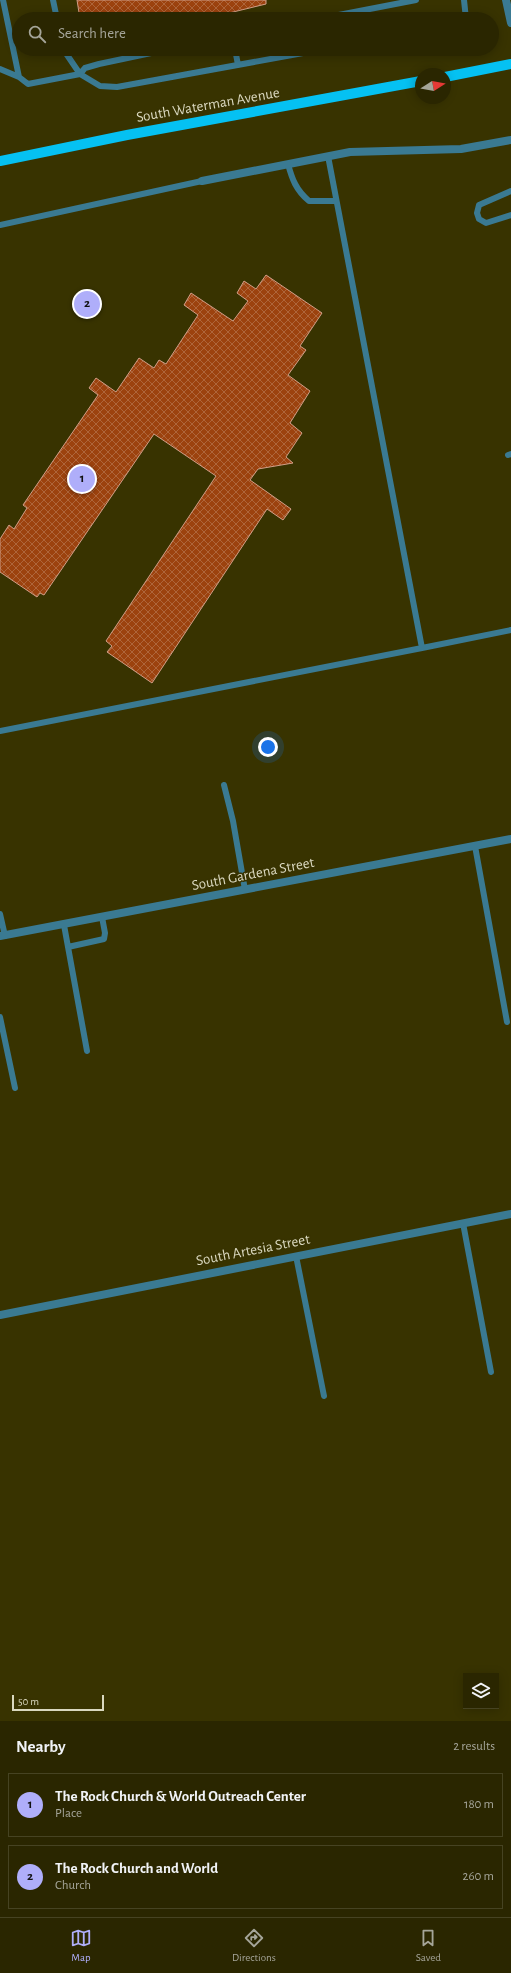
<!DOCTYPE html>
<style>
body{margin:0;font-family:"Alegreya Sans",sans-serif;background:#36320f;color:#f1f3f6}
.controls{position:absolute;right:12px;bottom:12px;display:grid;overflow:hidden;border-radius:0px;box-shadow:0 2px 10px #0003}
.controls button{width:36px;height:36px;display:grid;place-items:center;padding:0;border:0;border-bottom:1px solid #464322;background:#2a2600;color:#f1f3f6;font:20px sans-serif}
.compass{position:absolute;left:415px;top:68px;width:36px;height:36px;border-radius:50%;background:#2a2600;box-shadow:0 2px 10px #0003;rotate:79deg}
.scale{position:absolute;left:12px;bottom:10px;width:92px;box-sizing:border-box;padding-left:4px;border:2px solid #dad8bf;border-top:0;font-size:11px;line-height:14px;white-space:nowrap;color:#dad8bf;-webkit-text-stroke:3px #383300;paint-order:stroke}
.you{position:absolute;left:268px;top:747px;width:14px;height:14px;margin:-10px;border:3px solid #fff;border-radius:50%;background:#1a73e8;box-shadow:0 0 0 6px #1a73e833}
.badge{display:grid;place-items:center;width:26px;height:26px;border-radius:50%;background:#afaefa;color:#111;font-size:13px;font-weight:700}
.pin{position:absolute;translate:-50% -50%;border:2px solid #fff;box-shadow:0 1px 4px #0006}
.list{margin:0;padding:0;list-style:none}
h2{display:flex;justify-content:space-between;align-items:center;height:52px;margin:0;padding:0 16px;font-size:17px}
h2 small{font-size:13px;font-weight:400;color:#a5a599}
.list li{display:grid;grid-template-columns:26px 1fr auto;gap:12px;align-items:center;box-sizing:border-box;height:64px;margin:0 8px 8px;padding:0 8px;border:1px solid #464322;border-radius:0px}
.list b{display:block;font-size:15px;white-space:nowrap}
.list p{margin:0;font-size:13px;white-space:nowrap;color:#a5a599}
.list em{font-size:13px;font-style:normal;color:#a5a599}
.icon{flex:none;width:22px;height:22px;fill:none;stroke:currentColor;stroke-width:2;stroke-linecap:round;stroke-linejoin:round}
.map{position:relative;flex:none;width:511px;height:1721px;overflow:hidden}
.search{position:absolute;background:#2a2600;box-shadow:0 2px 10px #0003;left:12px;right:12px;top:12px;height:44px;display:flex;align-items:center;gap:10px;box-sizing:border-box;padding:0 14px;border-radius:22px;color:#a5a599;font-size:15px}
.sheet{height:196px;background:#2a2600}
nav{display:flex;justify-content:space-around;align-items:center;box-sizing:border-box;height:56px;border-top:1px solid #464322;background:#2a2600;font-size:11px;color:#a5a599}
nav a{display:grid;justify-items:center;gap:2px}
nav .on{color:#afaefa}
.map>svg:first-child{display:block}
.building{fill:url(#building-cross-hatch);stroke:#d09e87}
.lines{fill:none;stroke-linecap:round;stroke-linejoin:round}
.service{stroke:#3a7a92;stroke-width:6}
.minor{stroke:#3a7a92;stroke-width:8}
.primary{stroke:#05c1f2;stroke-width:10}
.labels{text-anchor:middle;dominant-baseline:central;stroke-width:3;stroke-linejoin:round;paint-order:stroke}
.street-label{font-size:15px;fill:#dad8bf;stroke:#383300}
</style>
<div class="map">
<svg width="511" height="1721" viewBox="0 0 511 1721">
<defs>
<pattern id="building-cross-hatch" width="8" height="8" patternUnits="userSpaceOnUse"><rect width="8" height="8" fill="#9c420e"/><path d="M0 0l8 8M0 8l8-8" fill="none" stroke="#ae653a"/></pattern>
</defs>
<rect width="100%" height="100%" fill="#383300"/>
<!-- building -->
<path class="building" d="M77,0H266V4L229,13L230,19H80Z
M266,275L322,313L300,346L306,350L288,375L310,391L290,423L302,433L286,457L293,463L258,469L250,480L291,509L283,520L267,509L152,683L107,652L112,646L106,641L216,476L154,434L44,595L40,593L37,597L0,572V539L9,525L14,529L27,508L23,505L98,395L89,388L96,378L116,392L139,358L154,368L159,360L166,364L198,315L184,305L191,293L233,321L248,301L237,293L244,281L256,289Z"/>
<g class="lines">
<!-- service -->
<path class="service" d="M3,0L19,77L28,84L80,74L100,86L117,87L325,49
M53,0L57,19
M464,0L466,19
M318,19L416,0
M63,49L80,74L85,68L99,64L170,49
M235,49L238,65
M0,69L19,77
M328,156L422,648L511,630
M288,164C292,179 296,190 309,201H336
M511,191L479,205L477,213L479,219L486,223L511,215
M0,225L202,181
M508,455L511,454
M0,731L422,648
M224,785L233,821L245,890
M475,846L507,1022
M0,914L5,936
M64,925L87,1051
M68,947L104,939L105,933L102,917
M0,1017L15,1088
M463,1223L491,1372
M296,1256L324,1396"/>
<!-- minor -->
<path class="minor" d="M506,0L511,23
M202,181L350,152L461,149L511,140
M0,936L511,839
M0,1315L511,1214"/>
<!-- primary -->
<path class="primary" d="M445,77L511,64
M0,161L127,135L421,81"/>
</g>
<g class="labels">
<!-- street labels -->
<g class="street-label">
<text transform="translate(208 105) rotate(-10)">South Waterman Avenue</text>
<text transform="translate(253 874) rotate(-11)">South Gardena Street</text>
<text transform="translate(253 1250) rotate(-11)">South Artesia Street</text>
</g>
</g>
</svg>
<div class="controls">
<button><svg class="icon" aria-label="layers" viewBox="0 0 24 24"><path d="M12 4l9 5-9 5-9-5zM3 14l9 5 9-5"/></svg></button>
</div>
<svg class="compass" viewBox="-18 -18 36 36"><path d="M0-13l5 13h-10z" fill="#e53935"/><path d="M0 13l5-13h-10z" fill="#a5a599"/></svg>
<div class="scale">50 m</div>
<div class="you"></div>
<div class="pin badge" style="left:82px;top:479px">1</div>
<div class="pin badge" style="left:87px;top:304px">2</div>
<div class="search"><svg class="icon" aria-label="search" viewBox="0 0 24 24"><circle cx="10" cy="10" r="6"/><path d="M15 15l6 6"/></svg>Search here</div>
</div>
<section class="sheet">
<h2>Nearby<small>2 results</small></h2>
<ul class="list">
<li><span class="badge">1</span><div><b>The Rock Church &amp; World Outreach Center</b><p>Place</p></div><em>180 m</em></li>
<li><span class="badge">2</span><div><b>The Rock Church and World</b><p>Church</p></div><em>260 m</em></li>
</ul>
</section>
<nav>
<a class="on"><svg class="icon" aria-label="map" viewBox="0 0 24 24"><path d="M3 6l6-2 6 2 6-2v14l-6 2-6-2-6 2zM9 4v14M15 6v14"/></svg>Map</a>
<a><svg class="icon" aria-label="directions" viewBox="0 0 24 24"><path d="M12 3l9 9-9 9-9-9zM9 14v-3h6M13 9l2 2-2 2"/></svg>Directions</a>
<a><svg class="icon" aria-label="saved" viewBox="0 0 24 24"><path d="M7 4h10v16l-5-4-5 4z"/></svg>Saved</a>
</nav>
